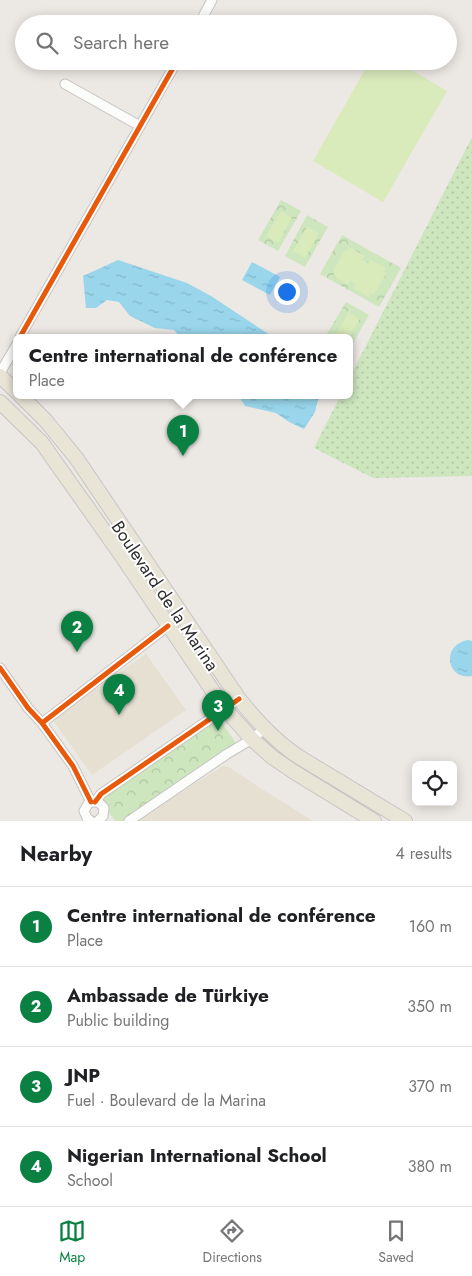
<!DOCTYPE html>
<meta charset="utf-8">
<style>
body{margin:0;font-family:Jost,sans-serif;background:#f2f2f2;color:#202124}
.controls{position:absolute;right:15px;bottom:15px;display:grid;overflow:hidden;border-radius:8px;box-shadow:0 2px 12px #0003}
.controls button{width:45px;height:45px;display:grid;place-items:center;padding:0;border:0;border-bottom:1px solid #e0e0e0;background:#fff;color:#202124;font:25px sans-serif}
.you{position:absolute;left:286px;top:291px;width:18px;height:18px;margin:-12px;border:4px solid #fff;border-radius:50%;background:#1a73e8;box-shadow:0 0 0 8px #1a73e833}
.badge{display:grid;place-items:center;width:32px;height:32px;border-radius:50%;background:#0b8043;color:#fff;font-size:16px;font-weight:700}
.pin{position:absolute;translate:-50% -41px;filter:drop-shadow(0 1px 2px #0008)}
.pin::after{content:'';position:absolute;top:26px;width:18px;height:15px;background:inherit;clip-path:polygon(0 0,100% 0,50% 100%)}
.popup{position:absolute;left:13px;top:334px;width:340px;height:65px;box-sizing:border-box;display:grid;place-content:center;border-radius:8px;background:#fff;filter:drop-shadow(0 1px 4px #0005);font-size:16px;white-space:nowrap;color:#757577}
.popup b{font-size:19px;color:#202124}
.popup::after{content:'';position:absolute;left:50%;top:100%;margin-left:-10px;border:10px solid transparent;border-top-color:#fff}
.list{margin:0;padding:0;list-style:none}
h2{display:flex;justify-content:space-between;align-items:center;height:65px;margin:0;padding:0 20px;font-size:21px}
h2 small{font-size:16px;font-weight:400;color:#757577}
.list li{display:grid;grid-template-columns:32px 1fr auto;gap:15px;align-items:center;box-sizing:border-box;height:80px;padding:0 20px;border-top:1px solid #e0e0e0}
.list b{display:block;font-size:19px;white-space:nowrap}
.list p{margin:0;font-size:16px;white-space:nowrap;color:#757577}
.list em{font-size:16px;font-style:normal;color:#757577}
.icon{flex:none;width:28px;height:28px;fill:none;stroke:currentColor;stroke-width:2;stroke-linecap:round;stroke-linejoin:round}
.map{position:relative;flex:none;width:472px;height:821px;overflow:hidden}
.search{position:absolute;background:#fff;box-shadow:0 2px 12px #0003;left:15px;right:15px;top:15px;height:55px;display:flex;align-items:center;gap:12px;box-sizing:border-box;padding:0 18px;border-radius:28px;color:#757577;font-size:19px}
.sheet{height:385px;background:#fff}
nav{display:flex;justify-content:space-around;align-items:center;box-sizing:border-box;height:70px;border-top:1px solid #e0e0e0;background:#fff;font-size:14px;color:#757577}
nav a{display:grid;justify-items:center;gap:2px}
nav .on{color:#0b8043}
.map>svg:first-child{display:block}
.education{fill:#e6e0d3}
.grass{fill:url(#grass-dots)}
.forest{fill:url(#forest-crowns)}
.pitch{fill:#d9eabb}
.water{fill:url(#water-ripples)}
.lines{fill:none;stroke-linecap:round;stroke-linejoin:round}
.street-casing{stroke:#c5c4c5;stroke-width:11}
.primary-casing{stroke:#c6c5c4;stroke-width:16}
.street{stroke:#fcfcfb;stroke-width:9}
.primary{stroke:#e8e4d6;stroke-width:14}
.cycleway-casing{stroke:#fff;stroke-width:8}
.cycleway{stroke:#e8590c;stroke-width:5}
.labels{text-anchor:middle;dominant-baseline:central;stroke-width:4;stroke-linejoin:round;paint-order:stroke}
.street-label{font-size:18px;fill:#2e2e2e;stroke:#fff}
</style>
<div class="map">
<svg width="472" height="821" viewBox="0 0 472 821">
<defs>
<pattern id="grass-dots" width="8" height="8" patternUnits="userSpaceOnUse" patternTransform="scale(1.25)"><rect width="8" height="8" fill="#cee6be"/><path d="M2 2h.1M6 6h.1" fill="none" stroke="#b1c6a4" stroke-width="1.8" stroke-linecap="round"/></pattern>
<pattern id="forest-crowns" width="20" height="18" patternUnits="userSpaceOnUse" patternTransform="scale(1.25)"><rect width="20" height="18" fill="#cee6be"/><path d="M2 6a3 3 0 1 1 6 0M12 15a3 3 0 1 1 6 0" fill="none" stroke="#b1c6a4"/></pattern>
<pattern id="water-ripples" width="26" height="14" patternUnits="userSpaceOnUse" patternTransform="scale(1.25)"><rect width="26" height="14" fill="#99d6ec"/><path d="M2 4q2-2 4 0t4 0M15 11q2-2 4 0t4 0" fill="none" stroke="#84b8cb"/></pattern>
</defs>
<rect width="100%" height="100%" fill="#ece8e4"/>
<!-- education -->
<path class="education" d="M146,654L186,710L92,775L52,719Z
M223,766L229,767L262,789L313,821H135Z"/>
<!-- grass -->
<path class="grass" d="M472,137V476L373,478L314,448L341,395H349V379Z"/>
<!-- forest -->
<path class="forest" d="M281,200L301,211L278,251L258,240Z
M307,215L328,227L305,267L285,256Z
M342,235L401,268L379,307L320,274Z
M346,302L369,315L349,350V337H325Z
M219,718L237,745L122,821H115L99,798Z"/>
<!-- pitch -->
<path class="pitch" d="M370,61H396L447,91L383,202L313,161Z
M281,211L292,218L278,243L266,236Z
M307,227L319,233L305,258L293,251Z
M349,247L365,256L362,260L368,263L370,259L386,268L384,272L386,274L374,295L371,293L369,297L354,289L356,284L350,281L348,285L333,276L335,273L333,271L345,250L347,251Z
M349,312L360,319L349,338L334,337Z"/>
<!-- water -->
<path class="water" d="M118,260L187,283L211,296L273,337H180L174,330L155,328L130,316L119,302L107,300L96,308H86L83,276Z
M252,262L280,277L270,295L242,280Z
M238,395H319L315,412L304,429L289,422L276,413L245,406Z
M468,640L472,641V676C447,681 440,645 468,640Z"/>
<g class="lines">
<defs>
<path id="street" d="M199,24L212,0
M65,84L140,126
M20,337L177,61
M0,373L17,344
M0,668L28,708L42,723L73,766L91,802
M42,723L168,626
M95,802L101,794L239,699
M91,821L87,818L84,811L88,804C94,800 100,802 104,808L103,816L98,821
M129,821L227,754L252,739L264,729"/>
<path id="primary" d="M0,376L17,392
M20,395L46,421L77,459L239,699C257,721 275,741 299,757L405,821
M0,402L42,443L121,555L225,709L252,739L272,757L294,772L374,821"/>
</defs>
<!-- street casing -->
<use href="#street" class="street-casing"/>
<!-- primary casing -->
<use href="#primary" class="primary-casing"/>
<!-- street -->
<use href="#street" class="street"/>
<!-- primary -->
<use href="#primary" class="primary"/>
<defs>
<path id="cycleway" d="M20,337L177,61
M0,668L28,708L42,723L73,766L91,802
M42,723L168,626
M95,802L101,794L239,699"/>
</defs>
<!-- cycleway casing -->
<use href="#cycleway" class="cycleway-casing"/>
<!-- cycleway -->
<use href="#cycleway" class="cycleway"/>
</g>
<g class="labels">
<!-- street labels -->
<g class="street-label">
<text transform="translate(165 596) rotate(56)">Boulevard de la Marina</text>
</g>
</g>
</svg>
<div class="controls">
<button><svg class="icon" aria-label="locate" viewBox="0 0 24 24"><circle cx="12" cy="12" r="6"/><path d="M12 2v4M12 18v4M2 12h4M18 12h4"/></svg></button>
</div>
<div class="you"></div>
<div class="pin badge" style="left:183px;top:456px">1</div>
<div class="popup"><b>Centre international de conférence</b>Place</div>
<div class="pin badge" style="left:77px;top:652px">2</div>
<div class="pin badge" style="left:218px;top:731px">3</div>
<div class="pin badge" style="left:119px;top:715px">4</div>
<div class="search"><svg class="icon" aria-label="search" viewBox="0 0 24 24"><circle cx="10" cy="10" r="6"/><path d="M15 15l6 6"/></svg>Search here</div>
</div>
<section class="sheet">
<h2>Nearby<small>4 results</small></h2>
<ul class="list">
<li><span class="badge">1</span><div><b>Centre international de conférence</b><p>Place</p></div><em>160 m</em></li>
<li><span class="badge">2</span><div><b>Ambassade de Türkiye</b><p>Public building</p></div><em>350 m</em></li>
<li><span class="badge">3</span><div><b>JNP</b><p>Fuel · Boulevard de la Marina</p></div><em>370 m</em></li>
<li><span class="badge">4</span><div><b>Nigerian International School</b><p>School</p></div><em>380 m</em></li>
</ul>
</section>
<nav>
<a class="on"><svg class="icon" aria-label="map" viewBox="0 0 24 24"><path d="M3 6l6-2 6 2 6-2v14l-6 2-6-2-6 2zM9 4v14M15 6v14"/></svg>Map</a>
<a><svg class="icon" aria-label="directions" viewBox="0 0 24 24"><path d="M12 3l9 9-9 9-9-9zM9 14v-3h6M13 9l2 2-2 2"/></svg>Directions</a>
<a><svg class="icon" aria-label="saved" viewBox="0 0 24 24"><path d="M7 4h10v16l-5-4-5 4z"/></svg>Saved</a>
</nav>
